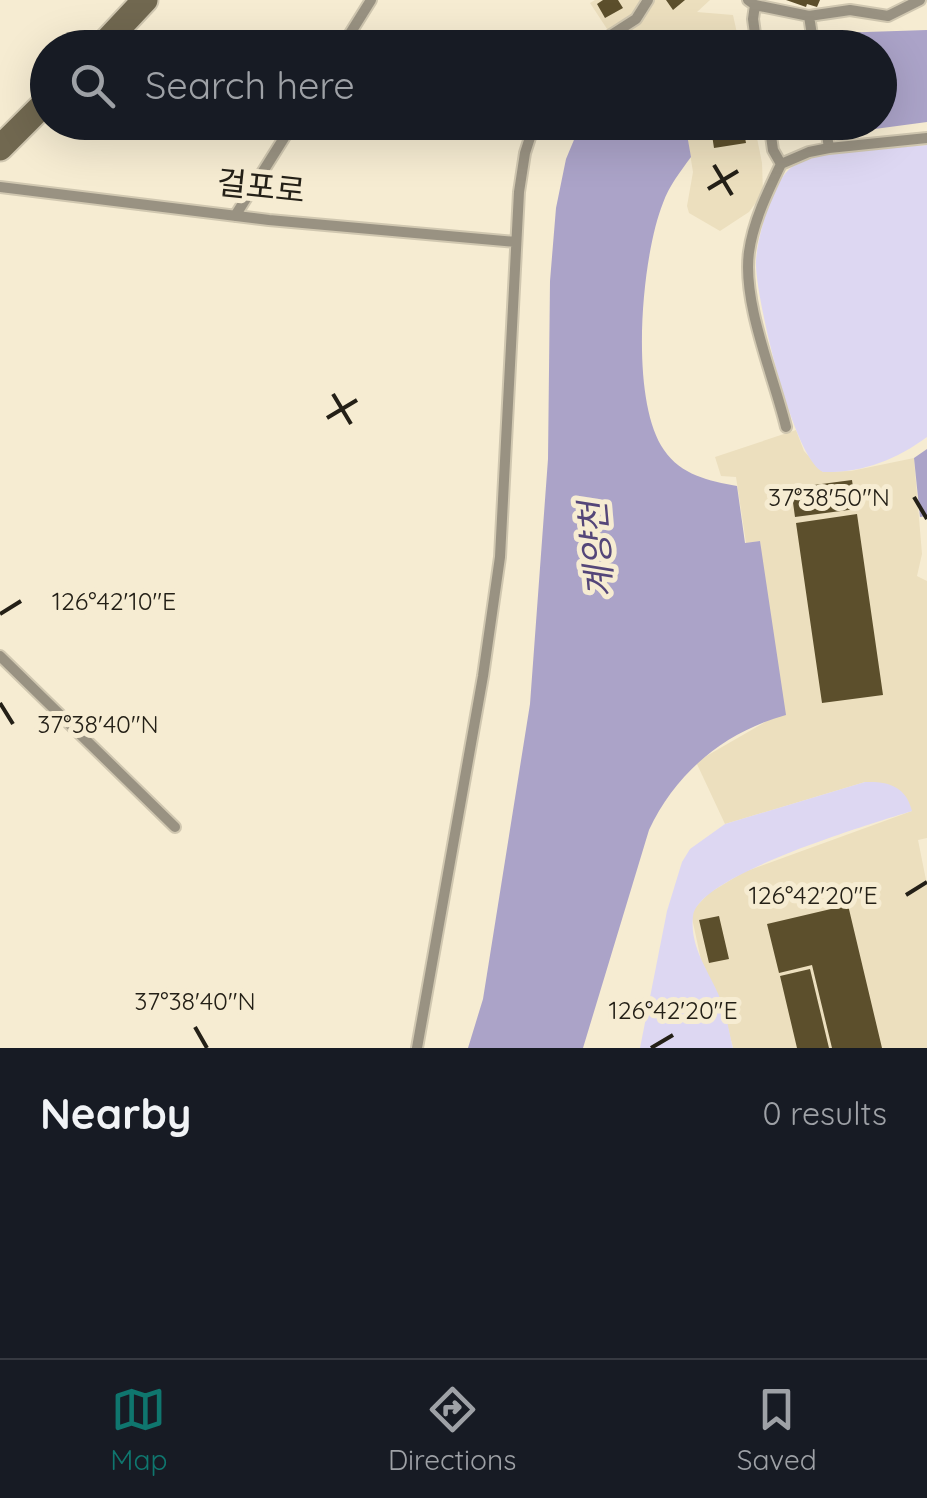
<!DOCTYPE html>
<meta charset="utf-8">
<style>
body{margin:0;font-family:Quicksand,"Noto Sans KR",sans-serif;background:#20242c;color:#f1f3f6}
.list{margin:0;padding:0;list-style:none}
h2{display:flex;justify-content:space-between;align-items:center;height:130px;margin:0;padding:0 40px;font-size:42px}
h2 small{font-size:32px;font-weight:400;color:#9ea1a6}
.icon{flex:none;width:55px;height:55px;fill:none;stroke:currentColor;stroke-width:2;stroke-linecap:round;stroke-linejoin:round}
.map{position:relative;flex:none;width:927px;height:1048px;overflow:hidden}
.search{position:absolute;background:#171b24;box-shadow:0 10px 40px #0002;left:30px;right:30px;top:30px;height:110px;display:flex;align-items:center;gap:25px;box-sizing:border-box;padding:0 35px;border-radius:55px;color:#9ea1a6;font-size:38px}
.sheet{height:310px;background:#171b24}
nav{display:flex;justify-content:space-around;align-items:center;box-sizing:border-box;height:140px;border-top:2px solid #363941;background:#171b24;font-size:28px;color:#9ea1a6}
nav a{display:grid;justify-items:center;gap:5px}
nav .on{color:#0f766e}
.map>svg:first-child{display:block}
.built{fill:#ecdfbe}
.green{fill:#ddd7f2}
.water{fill:#aba3c8}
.building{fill:#5c4f2c}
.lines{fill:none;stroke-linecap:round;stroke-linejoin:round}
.lane-casing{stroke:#d0c7b0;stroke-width:14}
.secondary-casing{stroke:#d0c7b0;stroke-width:29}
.lane{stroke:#999282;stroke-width:10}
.secondary{stroke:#716850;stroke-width:25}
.ticks{fill:none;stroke:#242017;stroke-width:4}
.labels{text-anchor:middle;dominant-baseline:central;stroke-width:10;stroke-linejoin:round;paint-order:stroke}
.street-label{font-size:32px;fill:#242017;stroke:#f6ecd2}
.water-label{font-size:35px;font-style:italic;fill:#544679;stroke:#f6ecd2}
.ticks-label{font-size:25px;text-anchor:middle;fill:#242017;stroke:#f6ecd2;stroke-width:10;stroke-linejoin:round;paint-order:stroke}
</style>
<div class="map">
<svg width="927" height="1048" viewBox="0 0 927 1048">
<rect width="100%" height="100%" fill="#f6ecd2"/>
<!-- built -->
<path class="built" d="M595,0H710L697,12L733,15L740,47H666L659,36L636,47H624L613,38L590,3Z
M685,123H754L762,163L763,193L749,212L720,231L689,213L687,206L693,172Z
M796,430L804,451L823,472L851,471L914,458L922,554L917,576L927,581V838L918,840L927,885V1048H733L722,1004L701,960L692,918L694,909L709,893L744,872L912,811L865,782L725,824L696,762L772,718L760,541L746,543L736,477L721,476L715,457Z"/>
<!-- green -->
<path class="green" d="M927,145V437C896,460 862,473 823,472C793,458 757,302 756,266C755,243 772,181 792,167C821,148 891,149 927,145Z
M865,782C888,781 906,786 912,811C874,823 697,875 693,916C689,949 712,975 722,1003C727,1017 729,1033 733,1048H640L667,911L682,862L690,849L725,824Z"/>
<!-- water -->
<path class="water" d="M927,30V122L800,139L794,136L790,123L880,122V48L777,47L776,35Z
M581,123H685L691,157C680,172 669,186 663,203C641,258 629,400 664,450C681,475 709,481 737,486L745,543L760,541L786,715C725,732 676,772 649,830L583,1048H468L483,999L530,704L548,459L550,281L556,208L566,159Z
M927,449V516L920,517L914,458Z"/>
<!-- building -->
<path class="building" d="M603,0H618L623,8L605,18L597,4Z
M666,0H685L673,10Z
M786,0H820L817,7L807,4L806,7Z
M730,42L731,48H706L705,45Z
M710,122H742L746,143L714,148Z
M852,480L856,509L795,517L791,488Z
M857,514L883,695L822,703L796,523Z
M848,905L882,1048H832L812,965L779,973L767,924Z
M719,916L729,959L709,963L699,920Z
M810,969L829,1048H797L780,976Z"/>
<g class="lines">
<defs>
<path id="lane" d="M748,0L755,5L809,16L850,10L888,16L920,0
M755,5L753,19L757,48
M809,16L814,48
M341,48L371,0
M591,48L636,19L648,0
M769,122L773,150L781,164
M825,122L829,148
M0,187L269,220L516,242
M235,216L294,122
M786,427C774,377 742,303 749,252C753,222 768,191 781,164L809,152L829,148L927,138
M0,656L175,827
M417,1048L483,676L500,557L519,192L525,153L535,122"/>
<path id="secondary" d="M100,48L145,0
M0,148L48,100"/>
</defs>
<!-- lane casing -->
<use href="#lane" class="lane-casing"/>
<!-- secondary casing -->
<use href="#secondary" class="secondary-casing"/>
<!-- lane -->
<use href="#lane" class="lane"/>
<!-- secondary -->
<use href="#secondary" class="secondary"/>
</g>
<!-- ticks -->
<path class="ticks" d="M714,165L732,195M708,189L738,171M333,394L351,424M327,418L357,400M914,497L927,519M0,614L21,601M0,703L13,724M906,895L927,882M195,1027L207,1048M651,1048L673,1035"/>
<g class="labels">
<!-- street labels -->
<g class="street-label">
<text transform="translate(261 186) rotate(6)">걸포로</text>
</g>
<!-- water labels -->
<g class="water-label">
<text transform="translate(596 550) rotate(-95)">계양천</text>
</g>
</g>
<g class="ticks-label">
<text x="829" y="506">37°38'50"N</text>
<text x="114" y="610">126°42'10"E</text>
<text x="98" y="733">37°38'40"N</text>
<text x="813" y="904">126°42'20"E</text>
<text x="195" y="1010">37°38'40"N</text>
<text x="673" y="1019">126°42'20"E</text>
</g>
</svg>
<div class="search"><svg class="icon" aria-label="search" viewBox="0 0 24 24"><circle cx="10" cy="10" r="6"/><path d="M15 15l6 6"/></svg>Search here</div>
</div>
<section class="sheet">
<h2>Nearby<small>0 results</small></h2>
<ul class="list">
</ul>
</section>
<nav>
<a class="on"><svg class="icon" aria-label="map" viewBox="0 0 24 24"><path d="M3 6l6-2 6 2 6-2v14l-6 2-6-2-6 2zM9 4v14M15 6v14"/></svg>Map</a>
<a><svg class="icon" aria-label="directions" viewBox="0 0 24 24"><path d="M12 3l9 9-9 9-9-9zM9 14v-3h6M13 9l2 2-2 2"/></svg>Directions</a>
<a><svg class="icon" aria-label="saved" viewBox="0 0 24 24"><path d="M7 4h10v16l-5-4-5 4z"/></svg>Saved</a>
</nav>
